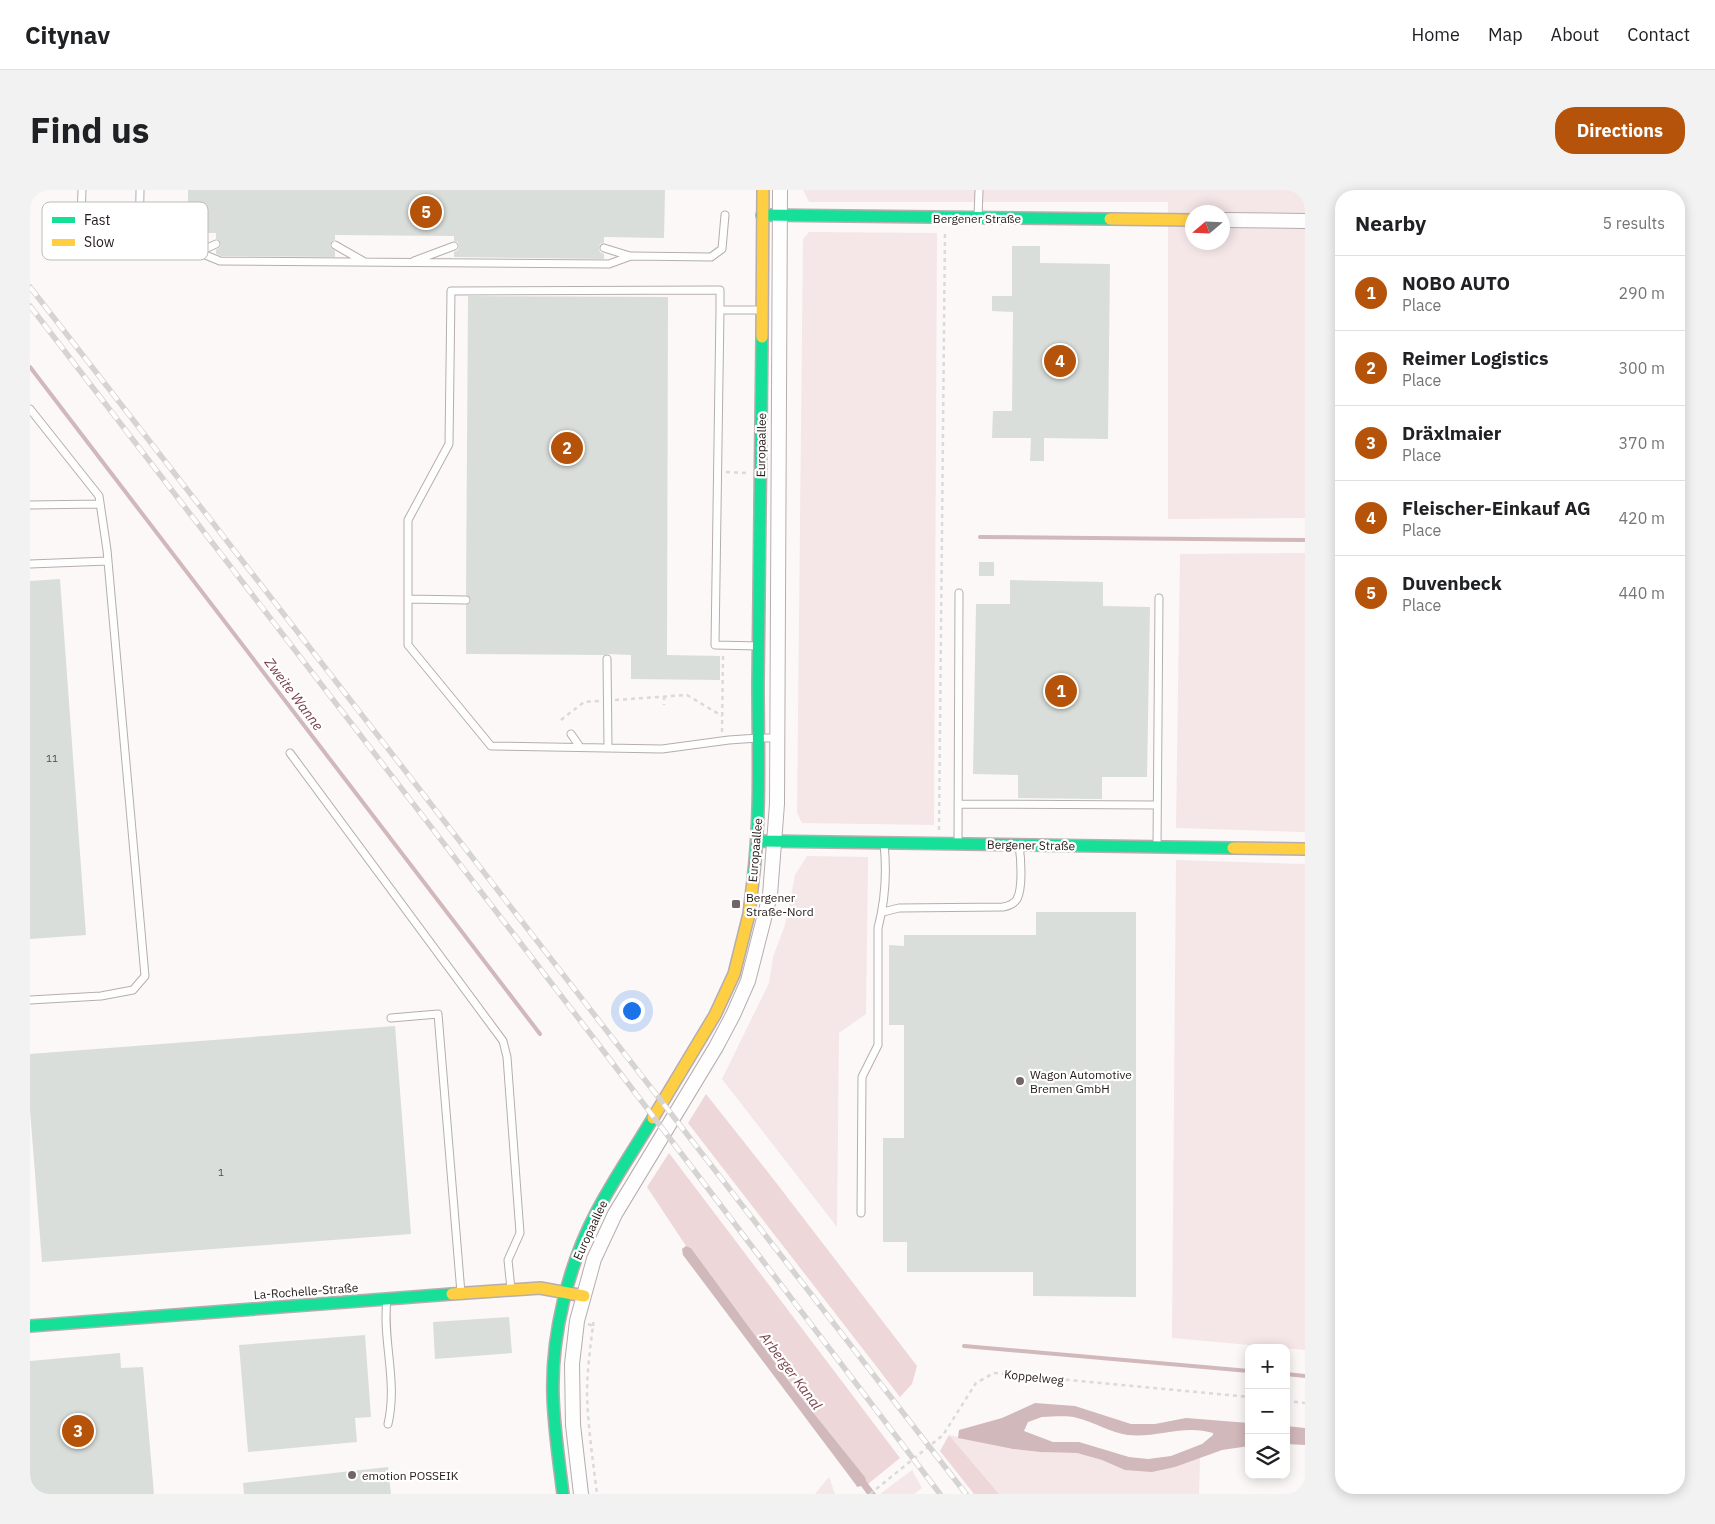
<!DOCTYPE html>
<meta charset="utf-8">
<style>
body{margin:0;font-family:"IBM Plex Sans",sans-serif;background:#f2f2f2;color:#202124}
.controls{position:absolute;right:15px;bottom:15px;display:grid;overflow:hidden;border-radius:10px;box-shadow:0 2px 12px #0003}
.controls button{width:45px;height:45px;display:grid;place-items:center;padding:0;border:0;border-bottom:1px solid #e0e0e0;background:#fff;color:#202124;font:25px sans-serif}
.compass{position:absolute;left:1155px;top:15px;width:45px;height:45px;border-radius:50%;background:#fff;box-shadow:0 2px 12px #0003;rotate:251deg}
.you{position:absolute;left:601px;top:820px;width:18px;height:18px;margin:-12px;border:4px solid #fff;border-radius:50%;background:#1a73e8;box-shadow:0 0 0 8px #1a73e833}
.badge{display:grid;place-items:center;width:32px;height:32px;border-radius:50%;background:#b45309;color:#fff;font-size:16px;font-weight:700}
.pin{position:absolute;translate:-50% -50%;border:2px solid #fff;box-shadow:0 1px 5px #0006}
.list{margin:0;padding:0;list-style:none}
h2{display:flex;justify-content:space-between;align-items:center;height:65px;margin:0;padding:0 20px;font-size:21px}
h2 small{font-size:16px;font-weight:400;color:#757577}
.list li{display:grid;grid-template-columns:32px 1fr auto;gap:15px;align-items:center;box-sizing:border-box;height:75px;padding:0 20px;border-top:1px solid #e0e0e0}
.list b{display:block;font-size:19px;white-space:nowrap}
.list p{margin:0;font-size:16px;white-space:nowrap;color:#757577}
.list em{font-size:16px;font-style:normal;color:#757577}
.icon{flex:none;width:28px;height:28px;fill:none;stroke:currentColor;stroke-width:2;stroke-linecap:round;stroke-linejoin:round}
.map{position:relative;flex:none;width:1275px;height:1304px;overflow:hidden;border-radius:20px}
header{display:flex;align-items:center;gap:30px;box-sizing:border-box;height:70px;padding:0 25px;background:#fff;border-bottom:1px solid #e0e0e0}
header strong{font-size:24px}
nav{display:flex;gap:28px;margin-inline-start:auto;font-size:18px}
.intro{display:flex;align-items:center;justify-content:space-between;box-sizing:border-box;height:120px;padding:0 30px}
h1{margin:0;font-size:35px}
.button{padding:12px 22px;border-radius:20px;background:#b45309;color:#fff;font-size:18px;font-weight:700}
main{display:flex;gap:30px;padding:0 30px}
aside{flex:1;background:#fff;border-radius:20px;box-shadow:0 2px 12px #0003}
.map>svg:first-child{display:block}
.green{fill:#f5e6e7;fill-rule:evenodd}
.forest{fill:#edd7d9}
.water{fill:#d1b8ba;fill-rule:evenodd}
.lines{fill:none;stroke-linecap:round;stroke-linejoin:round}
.stream{stroke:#d1b8ba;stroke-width:4}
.building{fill:#d9deda}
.lane-casing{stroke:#b6adae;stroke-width:9}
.street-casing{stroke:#b6adae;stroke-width:16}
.fast-casing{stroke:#b6adae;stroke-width:14}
.slow-casing{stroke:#b6adae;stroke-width:14}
.path{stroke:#dbd9d9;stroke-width:2.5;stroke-dasharray:4 4;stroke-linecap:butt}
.lane{stroke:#fffefe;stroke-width:7}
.street{stroke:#fffefe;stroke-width:14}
.fast{stroke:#16e098;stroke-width:11}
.slow{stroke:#ffcf43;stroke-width:11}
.rail-casing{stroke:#d6d3d3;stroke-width:5.5}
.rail{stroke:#fff;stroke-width:4;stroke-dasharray:11;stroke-linecap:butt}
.poi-dot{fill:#706667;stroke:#fff;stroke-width:2}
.labels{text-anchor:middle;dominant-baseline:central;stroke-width:4.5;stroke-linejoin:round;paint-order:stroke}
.number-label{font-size:10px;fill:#514a49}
.street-label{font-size:12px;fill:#241819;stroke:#fff}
.poi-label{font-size:12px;fill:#241819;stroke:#fff;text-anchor:start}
.water-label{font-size:14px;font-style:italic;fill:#78434a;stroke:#fff}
.key{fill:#fff;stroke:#bdbaba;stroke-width:1}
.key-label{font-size:14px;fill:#241819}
</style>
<header>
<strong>Citynav</strong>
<nav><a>Home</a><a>Map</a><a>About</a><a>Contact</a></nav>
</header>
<div class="intro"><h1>Find us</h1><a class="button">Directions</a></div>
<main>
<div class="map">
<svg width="1275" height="1304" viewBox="0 0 1275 1304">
<rect width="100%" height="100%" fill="#fcf8f8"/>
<!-- green -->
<path class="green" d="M773,0H1275V328L1138,329V12H779ZM1162,22H1192V52H1162Z
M779,42L907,43L904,635L772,633L767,623L773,49Z
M1275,363V642L1146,638L1150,364Z
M777,666L838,667V671L836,824L809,843L807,1037L692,889L739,793L743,767L755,735L765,685Z
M1146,670L1275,674V1160L1142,1148Z
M919,1245L933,1248V1249L983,1259L1010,1262L1047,1263L1072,1270L1145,1277L1170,1267L1169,1304H969Z
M882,1280L892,1298L884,1304H850Z
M799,1287L805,1304H785Z"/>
<!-- forest -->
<path class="forest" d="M676,904L741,986L887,1176L882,1194L870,1207L658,933Z
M639,963L870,1268L838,1294L835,1291V1287L766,1201L661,1058L656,1056L617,997Z
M919,1245L969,1304H944L910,1261Z"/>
<!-- water -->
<path class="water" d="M656,1056L661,1058L766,1201L835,1287L836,1291L846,1304H837L831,1296L827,1297L826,1295L653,1065L652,1059Z
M1005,1213L1045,1216L1101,1234H1125L1156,1228L1219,1233V1256L1192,1260L1145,1277L1122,1282L1095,1280L1072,1270L1047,1263L1010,1262L983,1259L928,1248L929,1240L972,1228ZM1012,1227C1023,1227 1036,1225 1047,1228C1064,1232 1081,1243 1098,1245C1127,1248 1155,1234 1183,1243V1245L1172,1254L1141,1266L1118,1269L1099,1267L1049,1252H1023L994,1241L998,1232Z
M1256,1236L1275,1238V1255L1256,1254Z"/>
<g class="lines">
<!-- stream -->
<path class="stream" d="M0,177L510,844
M950,347L1275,350
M934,1156L1219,1181
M1256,1184L1275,1186"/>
</g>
<!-- building -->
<path class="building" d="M158,0H635L634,48L574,47V53L570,54L569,59L570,62L574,64V69L424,67V62L428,60L429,56L428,52L424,51V46L305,45V50L302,51L300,55L301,58L305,61V67L191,66L186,64V60L190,57L191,54L189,50L186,49V43H158Z
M982,56H1010V73L1080,74L1078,249L1014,248V271H1000L1001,248H962L963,221H982L983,122L962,121V106H982Z
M438,106L638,107L637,465L690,466V490L601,489V465L577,464L574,465L436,464V415L440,413L441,410L436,405Z
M949,372H964V386H949Z
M30,389L56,745L0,749V391Z
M980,390L1073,392V416L1120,417L1117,587H1072V609H1064L988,608V585L943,584L946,414H980Z
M1006,722H1106V1107L1003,1106V1082H877V1052H853V948H874V835H859V755L874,756V745H1006Z
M365,836L381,1044L12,1072L0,920V864Z
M479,1127L482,1163L405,1169L403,1132Z
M335,1145L341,1227L325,1228L327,1252L218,1262L209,1155Z
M90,1163L91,1178L113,1177L124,1304H0V1171Z
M358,1277L361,1304H214L213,1293Z"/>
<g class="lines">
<defs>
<path id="lane" d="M52,0L51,27L88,62H109
M110,0L109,62H168L190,71L579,74L601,66L681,67L692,59L695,25
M948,27L949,0
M305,55L333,71
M574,58L600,66
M168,62L186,54
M384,71L424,56
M690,120V100L421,101L419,254L378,330V455L461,556L632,559L699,550L728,548H748
M0,219L69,306L77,360L115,786L103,800L71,806L0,810
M0,315L70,314
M0,374L78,371
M378,409L436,410
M729,456L685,455L690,120H730
M577,469L578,558
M541,544L550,557
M260,563L473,851L477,867L490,1043L478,1070L481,1099
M928,614L1127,615
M928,654L929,403
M1127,657L1129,408
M853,722L869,718L973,717C978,716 984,714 987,709C993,698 991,668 989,655
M361,828L408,824L431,1103
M831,1023L832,887L848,855V738C855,711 857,682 854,654
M357,1109C352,1151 368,1190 358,1234"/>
<path id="street" d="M1192,30L1275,31
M551,1304L543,1235L542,1174L547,1131L564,1069L585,1024L686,857L703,825L718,791L740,705L747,614L750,0"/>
<path id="fast" d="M732,25L1080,29
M728,651L1203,658
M723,690C731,624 728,559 728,493C729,378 730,263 732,147
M0,1136L422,1104
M533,1304C529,1271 524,1239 523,1206C521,1146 538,1076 566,1023C583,990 604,960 623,928"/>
<path id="slow" d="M1080,29L1162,30
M732,147L733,0
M1203,658L1275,659
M623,928L685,825L704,784L719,724L723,690
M422,1104L510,1098L554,1106"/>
</defs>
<!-- lane casing -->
<use href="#lane" class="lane-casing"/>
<!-- street casing -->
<use href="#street" class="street-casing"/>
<!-- fast casing -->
<use href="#fast" class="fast-casing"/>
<!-- slow casing -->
<use href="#slow" class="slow-casing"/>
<!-- path -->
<path class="path" d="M696,282L716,283
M634,506V515
M585,510L657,505L692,526
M531,530L554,512L569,511
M692,542L693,465
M909,640L915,41
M558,1134L563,1136C560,1159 557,1182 557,1205C558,1238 563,1271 567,1304
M563,1136L564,1128
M1256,1211L1275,1213
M840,1304L913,1245L946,1193L964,1183L1219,1207"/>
<!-- lane -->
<use href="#lane" class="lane"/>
<!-- street -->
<use href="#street" class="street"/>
<!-- fast -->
<use href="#fast" class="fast"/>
<!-- slow -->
<use href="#slow" class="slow"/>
<defs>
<path id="rail" d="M0,97L936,1304
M0,116L559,842L910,1304"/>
</defs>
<!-- rail casing -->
<use href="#rail" class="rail-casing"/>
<!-- rail -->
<use href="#rail" class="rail"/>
</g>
<!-- markers -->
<g class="poi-dot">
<rect x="701" y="709" width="10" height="10" rx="2.5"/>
<circle cx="990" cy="891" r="5"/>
<circle cx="322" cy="1285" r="5"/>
</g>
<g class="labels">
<!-- number labels -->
<g class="number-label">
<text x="22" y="568">11</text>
<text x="191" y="982">1</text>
</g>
<!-- street labels -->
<g class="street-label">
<text x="947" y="28">Bergener Straße</text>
<text transform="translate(731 255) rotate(-89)">Europaallee</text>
<text transform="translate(1001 655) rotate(1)">Bergener Straße</text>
<text transform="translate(725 660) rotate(-85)">Europaallee</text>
<text transform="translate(560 1040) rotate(-65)">Europaallee</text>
<text transform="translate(276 1101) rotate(-4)">La-Rochelle-Straße</text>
<text transform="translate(1004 1187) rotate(6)">Koppelweg</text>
</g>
<!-- poi labels -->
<g class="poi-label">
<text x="716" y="707">Bergener<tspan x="716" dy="14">Straße-Nord</tspan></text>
<text x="1000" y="884">Wagon Automotive<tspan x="1000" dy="14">Bremen GmbH</tspan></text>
<text x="332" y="1285">emotion POSSEIK</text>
</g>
<!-- water labels -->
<g class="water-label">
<text transform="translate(264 504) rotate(53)">Zweite Wanne</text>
<text transform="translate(761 1181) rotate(53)">Arberger Kanal</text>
</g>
</g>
<!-- legend -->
<rect x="12" y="12" width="166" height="58" rx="8" class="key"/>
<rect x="22" y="27" width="23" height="6" fill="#16e098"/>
<rect x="22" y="49" width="23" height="7" fill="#ffcf43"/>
<g class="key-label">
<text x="54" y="35">Fast</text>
<text x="54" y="57">Slow</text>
</g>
</svg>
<div class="controls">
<button>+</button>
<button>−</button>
<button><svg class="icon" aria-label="layers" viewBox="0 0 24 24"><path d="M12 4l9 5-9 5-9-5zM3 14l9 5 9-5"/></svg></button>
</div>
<svg class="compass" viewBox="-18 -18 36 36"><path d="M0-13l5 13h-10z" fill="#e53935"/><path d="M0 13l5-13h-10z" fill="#757577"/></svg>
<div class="you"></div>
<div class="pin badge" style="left:1031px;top:501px">1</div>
<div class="pin badge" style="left:537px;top:258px">2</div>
<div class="pin badge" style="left:48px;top:1241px">3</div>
<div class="pin badge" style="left:1030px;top:171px">4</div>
<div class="pin badge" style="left:396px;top:22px">5</div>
</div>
<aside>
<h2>Nearby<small>5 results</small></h2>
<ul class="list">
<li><span class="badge">1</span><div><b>NOBO AUTO</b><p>Place</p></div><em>290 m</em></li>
<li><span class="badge">2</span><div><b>Reimer Logistics</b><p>Place</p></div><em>300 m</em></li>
<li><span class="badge">3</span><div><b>Dräxlmaier</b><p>Place</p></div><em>370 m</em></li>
<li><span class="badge">4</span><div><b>Fleischer-Einkauf AG</b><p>Place</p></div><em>420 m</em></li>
<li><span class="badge">5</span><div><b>Duvenbeck</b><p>Place</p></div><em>440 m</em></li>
</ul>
</aside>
</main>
